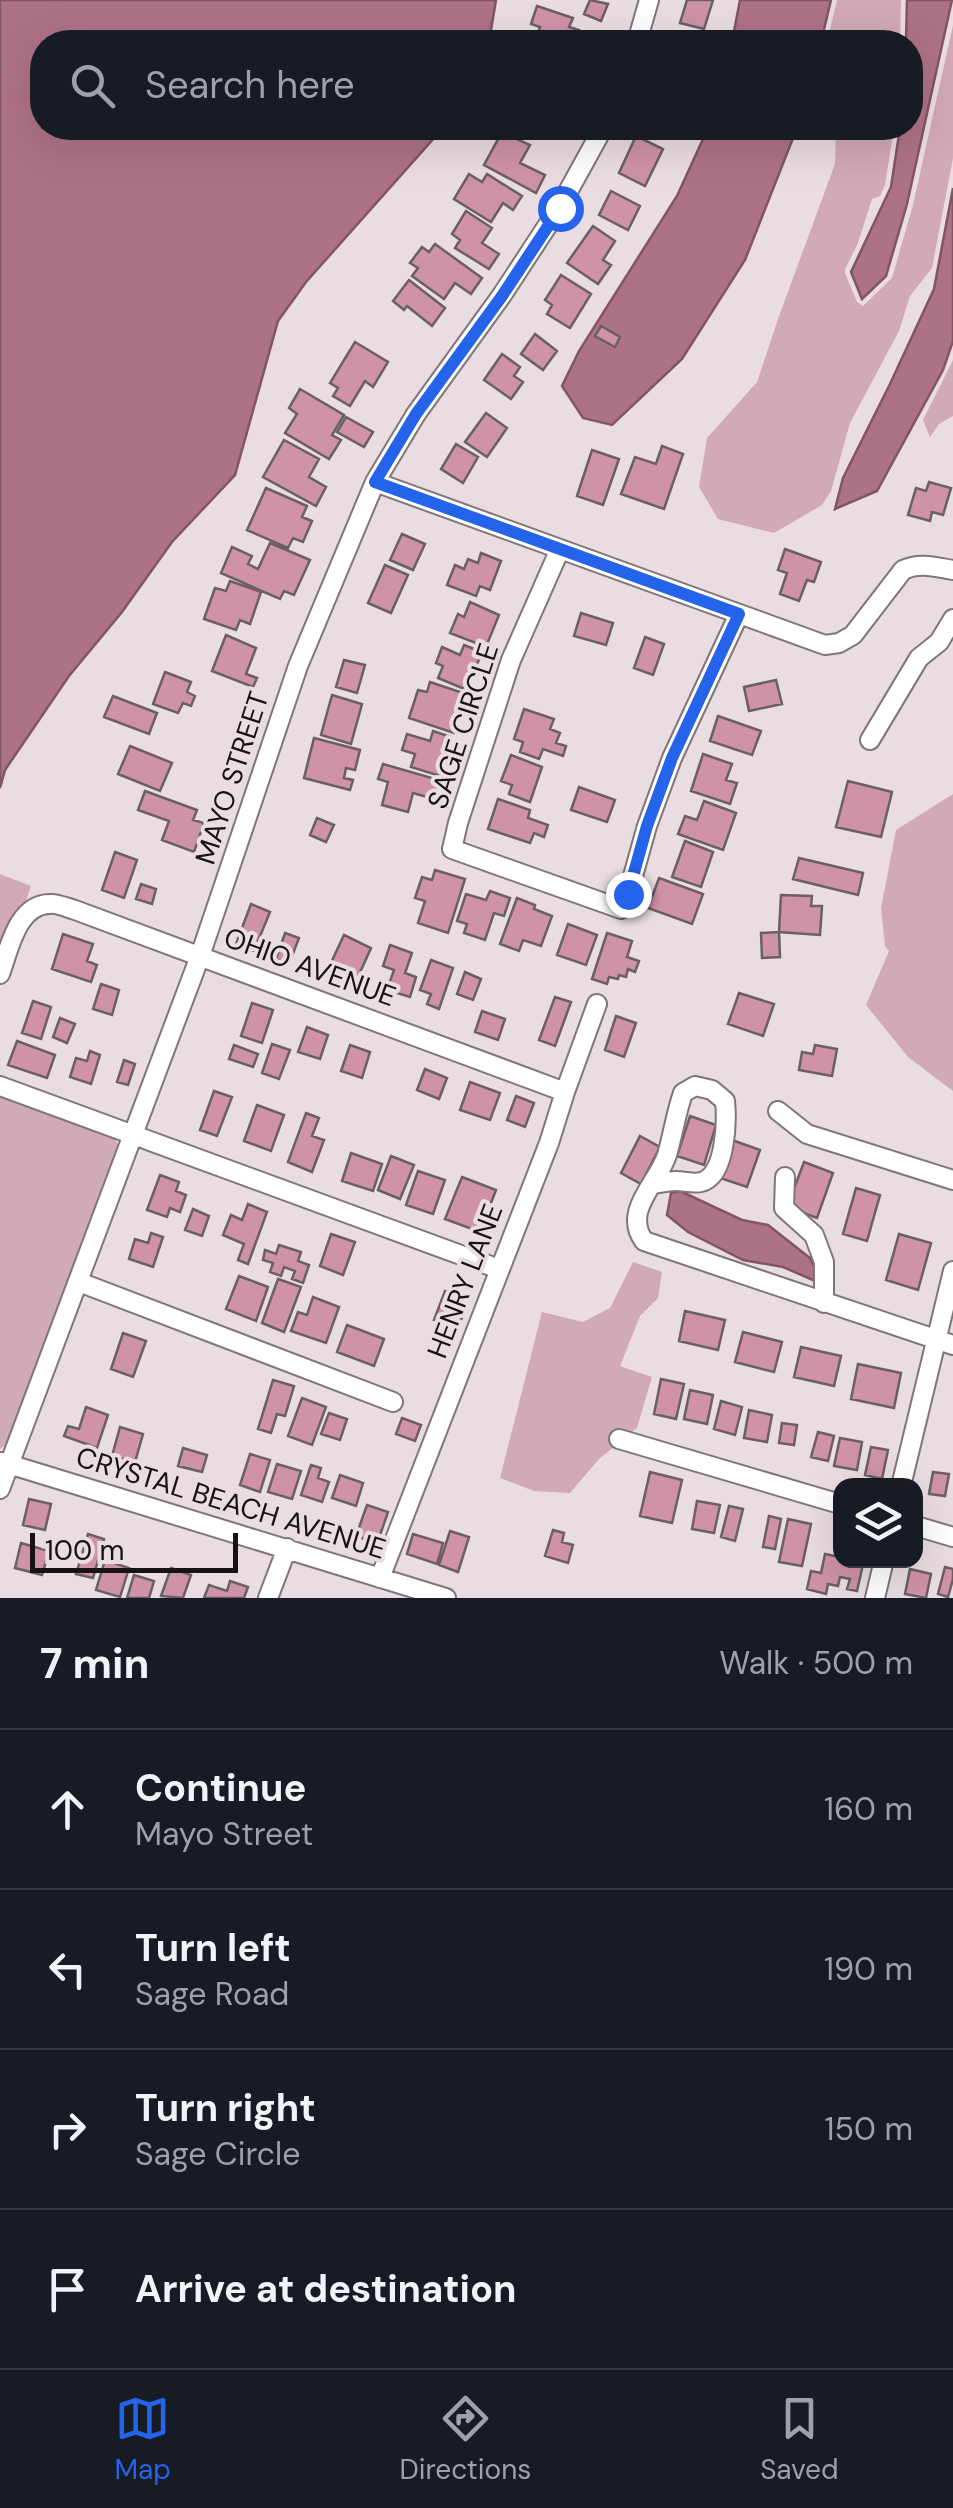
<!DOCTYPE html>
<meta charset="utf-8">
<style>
body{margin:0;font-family:"DM Sans",sans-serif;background:#242831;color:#f1f3f6}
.controls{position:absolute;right:30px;bottom:30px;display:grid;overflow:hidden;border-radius:20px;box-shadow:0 10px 40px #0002}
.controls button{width:90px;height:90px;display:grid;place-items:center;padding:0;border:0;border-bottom:2px solid #363941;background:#171b24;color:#f1f3f6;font:50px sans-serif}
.scale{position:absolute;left:30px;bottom:25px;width:208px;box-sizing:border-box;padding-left:10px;border:5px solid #171214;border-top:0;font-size:28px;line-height:35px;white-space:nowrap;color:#171214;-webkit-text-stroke:8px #eadde1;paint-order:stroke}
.stop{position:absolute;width:30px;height:30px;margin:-22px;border:8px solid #2563eb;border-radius:50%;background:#fff}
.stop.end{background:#2563eb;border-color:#fff;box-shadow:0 2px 10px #0008}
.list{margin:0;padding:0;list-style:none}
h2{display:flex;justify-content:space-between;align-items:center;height:130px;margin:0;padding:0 40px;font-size:42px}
h2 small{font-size:32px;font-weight:400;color:#9ea1a6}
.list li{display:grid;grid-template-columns:65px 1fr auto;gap:30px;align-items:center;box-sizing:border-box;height:160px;padding:0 40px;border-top:2px solid #363941}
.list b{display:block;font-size:38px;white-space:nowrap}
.list p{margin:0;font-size:32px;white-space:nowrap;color:#9ea1a6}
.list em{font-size:32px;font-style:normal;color:#9ea1a6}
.icon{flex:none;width:55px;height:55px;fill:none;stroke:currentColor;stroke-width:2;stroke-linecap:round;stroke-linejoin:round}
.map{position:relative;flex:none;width:953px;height:1598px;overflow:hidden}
.search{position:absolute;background:#171b24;box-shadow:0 10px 40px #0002;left:30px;right:30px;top:30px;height:110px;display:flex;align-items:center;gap:25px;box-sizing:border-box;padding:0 35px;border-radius:40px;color:#9ea1a6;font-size:38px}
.sheet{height:770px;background:#171b24}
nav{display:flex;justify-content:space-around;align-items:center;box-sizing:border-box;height:140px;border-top:2px solid #363941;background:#171b24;font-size:28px;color:#9ea1a6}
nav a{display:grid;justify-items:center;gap:5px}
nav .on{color:#2563eb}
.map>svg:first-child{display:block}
.green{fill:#d2a9b6}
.water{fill:#ae7287;stroke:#815564;stroke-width:2.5}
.building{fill:#d092a7;stroke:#6a6063;stroke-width:2.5}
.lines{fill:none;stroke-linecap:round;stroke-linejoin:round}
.minor-casing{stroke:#807579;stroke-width:22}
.minor{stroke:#fff;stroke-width:18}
.route{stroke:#2563eb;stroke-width:12}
.labels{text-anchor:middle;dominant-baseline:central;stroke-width:8;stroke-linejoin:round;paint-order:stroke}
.street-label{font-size:28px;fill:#171214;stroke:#eadde1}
</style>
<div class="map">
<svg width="953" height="1598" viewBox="0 0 953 1598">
<rect width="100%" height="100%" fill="#eadde1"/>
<!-- green -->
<path class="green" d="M837,0H901L900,42H827Z
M953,25V158L932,268L910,296L899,331L850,423L831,491L822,505L774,533L718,519L699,487L707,438L757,382L778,319L835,164L836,128H894L885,185L880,196L872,199L858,243L845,269V273L857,302L863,306L892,278L913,205Z
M953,360V416L939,424L930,437L923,420Z
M953,794V1091L908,1057L866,1005L889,951L885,946L881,908L896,830Z
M0,874L31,886L0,977Z
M0,1090L113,1134L118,1145L8,1443L0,1449Z
M633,1262L662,1272L658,1298L640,1316L620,1366L652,1377L637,1428L630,1433L614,1429L610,1444L615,1446L599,1459L570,1493L534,1491L500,1478L542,1312L583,1322L610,1308Z"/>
<!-- water -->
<path class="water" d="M0,0H496L489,42H42V128H443L306,282L278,321L235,475L172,542L122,612L69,676L5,770L0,788Z
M740,0H831L821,42H732Z
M907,0H952L907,204L886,276L862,299L851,272L891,187L900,128H910V42H906Z
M708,128H797L745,260L682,359L612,425L583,418L562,386L579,351L677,196Z
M953,188V341L943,370L877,491L835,509L843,478L890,384L934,289Z
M680,1191L742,1220L768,1225L810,1258L822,1284L783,1267L743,1260L688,1232L667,1215L671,1193Z"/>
<!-- building -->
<path class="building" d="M590,0L608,4L601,21L584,14Z
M687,0H713L704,29L680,23Z
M537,6L573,18L569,27L579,30L574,42H544L545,39L537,36L540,27L531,24Z
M502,132L530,145L520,163L545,175L536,193L484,165Z
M636,136L663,149L645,186L619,173Z
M469,174L482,182L487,174L522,196L513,210L503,203L491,222L454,199Z
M611,191L640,206L628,230L599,215Z
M466,211L492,228L482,243L499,254L489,269L455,248L460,240L452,234Z
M593,226L615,241L603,260L611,265L598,284L567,263Z
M435,244L482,278L471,294L455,283L444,299L412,276L418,268L410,263L422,247L429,252Z
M561,275L591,294L570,328L547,314L552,305L545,300Z
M409,280L445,308L432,326L407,306L404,310L393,301Z
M601,326L620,337L615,347L595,336Z
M535,334L557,351L543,370L521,354Z
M355,342L388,362L373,387L365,381L350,406L333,396L338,388L330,383Z
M502,354L520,367L514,376L523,382L511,399L484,380Z
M300,389L344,415L332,435L341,440L329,459L285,433L297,414L289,408Z
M486,413L507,428L487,457L465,442Z
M346,417L373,432L364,447L337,432Z
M284,440L319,459L309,477L326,487L316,506L263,477Z
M456,444L478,457L463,483L441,469Z
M662,446L683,454L664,509L621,494L635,457L656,464Z
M592,450L619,459L603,505L577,496Z
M929,482L951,488L943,515L932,512L930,521L908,515L916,488L926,491Z
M266,488L307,506L302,517L312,521L303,542L293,538L288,548L247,530Z
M402,534L425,544L413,570L390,560Z
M270,543L310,560L294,595L284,591L280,599L221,573L232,547L252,556L248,564L258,569Z
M785,549L821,562L814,582L807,580L799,601L780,594L787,573L778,570Z
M481,553L501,561L490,590L480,586L476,596L447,585L455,565L464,569L468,559L478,563Z
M385,565L408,575L391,613L368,603Z
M230,581L261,592L250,624L240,620L236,630L204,619L215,588L226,591Z
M470,602L499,615L486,647L450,633L458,614L464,617Z
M581,613L613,623L606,645L574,636Z
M226,635L256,648L246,674L257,678L253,687L212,671Z
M645,637L664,644L653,675L634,668Z
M464,645L482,652L467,690L438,678L443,666L436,663L442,647L460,655Z
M344,660L365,665L357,693L336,687Z
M165,672L191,682L187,692L195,696L191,706L183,703L178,713L153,704Z
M776,680L782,704L749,711L744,687Z
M430,682L466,694L454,733L409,718L418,690L427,692Z
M332,695L362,704L351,744L321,735Z
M113,696L157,713L149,734L104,717Z
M524,709L554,719L550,729L560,733L556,743L566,746L563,756L543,749L539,759L520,752L523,742L514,739Z
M718,716L761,731L752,755L710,741Z
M433,731L451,737L440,776L411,767L415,754L402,750L407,734L430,741Z
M314,738L360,750L355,770L346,768L344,778L353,780L350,790L304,778Z
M130,746L172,763L160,791L118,774Z
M703,754L732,764L726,780L737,783L730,804L691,791Z
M511,755L542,767L530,802L509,794L512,785L501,781Z
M383,764L439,780L434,799L413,793L408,812L382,805L388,782L378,779Z
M848,781L892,792L881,837L836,827Z
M579,787L615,800L607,822L571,810Z
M145,791L197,810L193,820L204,823L194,852L162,840L169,821L138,810Z
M498,799L530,810L528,818L548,825L544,837L534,833L530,843L488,829Z
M704,801L736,813L723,850L678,834L685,816L697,820Z
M317,818L334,825L326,842L310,835Z
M685,841L713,852L701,887L672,877Z
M115,852L137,860L124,898L102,890Z
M799,858L863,873L858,895L793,879Z
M435,870L465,879L448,933L418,923L425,901L415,898L422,877L432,880Z
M659,878L703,894L692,924L648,908Z
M141,884L156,889L152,904L136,899Z
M490,891L510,898L504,916L494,913L485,940L464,933L467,924L457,921L466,894L486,900Z
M781,895L812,896L811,906H822L820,935L779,932Z
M517,898L535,905L534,909L552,916L541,946L523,940L519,951L500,944Z
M251,904L270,912L254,951L236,944Z
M568,924L597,935L586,965L557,955Z
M779,932L780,957L762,958L761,933Z
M285,933L299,938L289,964L276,959Z
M607,933L632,941L627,957L639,961L635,972L628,969L626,977L619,975L618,979L609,977L607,984L592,979Z
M63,934L93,944L87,961L97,965L91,982L52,969Z
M344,935L371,948L357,979L329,967Z
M390,945L412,953L405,973L416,977L410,997L387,990L394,970L383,966Z
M431,960L453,968L439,1009L427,1004L431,994L420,990Z
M465,972L481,979L473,1000L457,994Z
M101,984L119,990L112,1015L93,1009Z
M739,993L774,1004L763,1036L728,1024Z
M555,997L571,1002L555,1046L539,1040Z
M33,1001L51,1007L41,1039L22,1033Z
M252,1003L273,1010L262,1043L241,1036Z
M482,1011L505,1019L498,1040L475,1032Z
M616,1016L636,1023L624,1057L605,1050Z
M60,1018L75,1024L67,1043L53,1037Z
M307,1027L328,1035L320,1059L298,1052Z
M17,1041L55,1055L47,1078L8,1065Z
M272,1044L290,1050L279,1079L262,1073Z
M234,1045L258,1054L253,1067L229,1059Z
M350,1045L370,1052L362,1078L341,1071Z
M815,1045L837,1049L832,1076L799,1070L802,1052L813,1054Z
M90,1051L100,1055L91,1084L70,1077L76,1058L87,1061Z
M124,1060L135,1064L128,1085L117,1082Z
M425,1069L447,1078L439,1099L417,1090Z
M470,1082L500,1093L490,1120L460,1110Z
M214,1091L232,1097L217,1136L200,1130Z
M516,1096L534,1103L525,1127L507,1120Z
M257,1105L284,1115L271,1151L244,1141Z
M306,1113L319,1118L312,1136L324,1140L312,1172L288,1162Z
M690,1116L716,1125L704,1165L677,1156Z
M640,1136L660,1147L641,1184L621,1173Z
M732,1140L760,1150L747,1187L720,1178Z
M351,1153L382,1164L373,1191L342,1181Z
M391,1156L414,1165L400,1199L378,1190Z
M804,1162L833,1173L817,1218L787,1207Z
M418,1171L445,1180L433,1214L406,1205Z
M160,1175L179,1182L176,1191L186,1195L180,1212L170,1208L167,1217L147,1210Z
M462,1177L496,1190L480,1232L445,1219Z
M856,1188L880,1195L867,1241L843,1234Z
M248,1204L267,1212L248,1264L238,1260L244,1244L223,1235L231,1215L242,1220Z
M193,1209L209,1216L202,1236L185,1230Z
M151,1233L163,1237L153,1267L129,1259L135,1239L148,1243Z
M331,1234L355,1242L343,1275L320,1266Z
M899,1234L931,1243L918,1290L886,1280Z
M279,1245L301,1252L298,1261L309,1265L303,1283L292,1279L295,1271L284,1267L281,1276L270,1272L273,1263L263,1260L265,1250L276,1254Z
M239,1276L268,1287L256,1321L226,1309Z
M278,1279L301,1287L284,1332L262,1323Z
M445,1291L468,1299L458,1329L434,1320Z
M313,1297L339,1307L326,1343L291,1331L298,1312L307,1315Z
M685,1311L725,1320L718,1350L679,1341Z
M347,1325L384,1339L374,1366L337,1352Z
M743,1332L782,1342L774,1372L735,1362Z
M123,1333L146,1341L133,1377L111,1369Z
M801,1347L841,1356L834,1386L794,1377Z
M858,1364L901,1373L894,1408L851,1399Z
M661,1379L684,1384L676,1419L654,1414Z
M273,1380L294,1386L285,1416L277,1414L271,1433L258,1429Z
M690,1390L713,1395L707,1424L684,1419Z
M302,1398L326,1407L312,1445L288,1436Z
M721,1401L742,1407L735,1435L714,1429Z
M86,1407L108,1415L97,1448L64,1436L68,1426L79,1429Z
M749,1410L772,1415L767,1442L744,1438Z
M329,1413L347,1419L340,1440L321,1434Z
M402,1418L421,1425L415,1441L396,1434Z
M782,1423L797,1425L794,1445L779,1443Z
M120,1427L143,1434L135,1462L112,1456Z
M818,1432L834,1436L828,1461L811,1457Z
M840,1438L862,1442L857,1470L834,1466Z
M871,1447L888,1450L882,1479L865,1475Z
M183,1448L207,1455L202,1472L178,1466Z
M250,1454L270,1460L260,1492L240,1485Z
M277,1464L301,1471L292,1499L268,1492Z
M311,1465L321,1468L318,1478L329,1482L322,1502L301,1495Z
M650,1472L682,1480L672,1523L640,1516Z
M933,1472L949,1474L945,1496L929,1494Z
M340,1475L363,1483L356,1506L332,1498Z
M29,1499L51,1504L45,1530L23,1525Z
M697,1501L720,1505L714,1533L692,1529Z
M367,1505L388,1512L377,1544L356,1536Z
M729,1506L743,1509L735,1541L721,1537Z
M769,1516L781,1519L775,1549L763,1547Z
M788,1519L811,1524L802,1566L779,1562Z
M553,1530L564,1533L562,1542L573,1545L568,1563L545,1556Z
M450,1531L469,1537L458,1572L439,1565Z
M88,1534L104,1539L93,1578L76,1574Z
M413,1534L443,1543L437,1564L407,1554Z
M21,1543L49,1551L42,1575L15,1568Z
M825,1554L840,1557V1560H864L857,1591L847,1589L850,1579L840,1577L838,1586L828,1584L826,1594L807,1589L811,1571L821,1573Z
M105,1560L129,1568L120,1597L96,1590Z
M945,1567L953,1569V1579L948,1597L938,1594Z
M171,1568L191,1575L183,1598L161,1596Z
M910,1569L931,1574L926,1598L905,1594Z
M134,1575L154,1581L149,1598H127Z
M230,1581L248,1587L244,1598H204L209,1585L227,1591Z"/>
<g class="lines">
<defs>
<path id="minor" d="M637,42L649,0
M375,482L825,645L839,643L853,635L903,570C920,562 935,567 953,570
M560,549L511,660L458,823L452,849L621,909L628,894L647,826L672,758L739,614
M870,740L919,658L939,642L953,619
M0,974C9,950 17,904 50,904C57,903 68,908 75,910L565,1092
M0,1086L499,1269
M778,1111L807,1134L953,1180
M785,1177L784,1208L814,1235L824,1262V1303
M652,1184C660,1183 668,1181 676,1181C684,1181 694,1184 701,1182C726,1176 727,1121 725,1101L712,1090L695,1086L683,1093C676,1113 673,1134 667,1155C658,1183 622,1211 644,1241L953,1345
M79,1282L393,1402
M619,1439L840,1504
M2,1462L446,1598
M901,1486L953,1271
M0,1489L200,956L298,666L375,482L416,414L502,295L559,208L603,128
M916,1526L953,1537
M380,1578L549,1143L565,1092L597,1004
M268,1598L287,1548
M875,1598L884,1560"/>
</defs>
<!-- minor casing -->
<use href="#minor" class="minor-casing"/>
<!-- minor -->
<use href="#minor" class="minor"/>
</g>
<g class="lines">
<!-- route -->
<path class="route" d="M560,208L502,296L416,414L375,482L739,614L672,758L647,826L628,894"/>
</g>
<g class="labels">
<!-- street labels -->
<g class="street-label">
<text transform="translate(463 726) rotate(-72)">SAGE CIRCLE</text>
<text transform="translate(232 778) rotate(-72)">MAYO STREET</text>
<text transform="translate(310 967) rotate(20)">OHIO AVENUE</text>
<text transform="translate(465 1281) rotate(-69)">HENRY LANE</text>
<text transform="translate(231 1503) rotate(17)">CRYSTAL BEACH AVENUE</text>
</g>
</g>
</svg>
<div class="controls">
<button><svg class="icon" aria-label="layers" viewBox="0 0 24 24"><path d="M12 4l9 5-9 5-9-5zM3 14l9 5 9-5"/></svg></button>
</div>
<div class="scale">100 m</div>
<div class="stop" style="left:560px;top:208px"></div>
<div class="stop end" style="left:628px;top:894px"></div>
<div class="search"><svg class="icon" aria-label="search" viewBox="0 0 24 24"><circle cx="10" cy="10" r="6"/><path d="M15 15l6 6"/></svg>Search here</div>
</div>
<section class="sheet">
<h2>7 min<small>Walk · 500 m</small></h2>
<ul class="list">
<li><svg class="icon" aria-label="ahead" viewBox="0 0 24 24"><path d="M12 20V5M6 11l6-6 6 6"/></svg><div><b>Continue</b><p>Mayo Street</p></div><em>160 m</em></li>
<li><svg class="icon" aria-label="left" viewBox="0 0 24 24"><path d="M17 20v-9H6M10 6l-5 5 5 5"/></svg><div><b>Turn left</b><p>Sage Road</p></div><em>190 m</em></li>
<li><svg class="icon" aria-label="right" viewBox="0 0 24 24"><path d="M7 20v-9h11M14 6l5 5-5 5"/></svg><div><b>Turn right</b><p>Sage Circle</p></div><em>150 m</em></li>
<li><svg class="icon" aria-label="arrive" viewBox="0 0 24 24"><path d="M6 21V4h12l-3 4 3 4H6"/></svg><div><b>Arrive at destination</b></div></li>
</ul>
</section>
<nav>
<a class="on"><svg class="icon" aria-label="map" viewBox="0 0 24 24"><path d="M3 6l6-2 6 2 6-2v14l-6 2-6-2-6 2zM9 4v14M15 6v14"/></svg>Map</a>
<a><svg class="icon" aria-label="directions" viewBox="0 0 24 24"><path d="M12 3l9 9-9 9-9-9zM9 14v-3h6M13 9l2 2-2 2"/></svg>Directions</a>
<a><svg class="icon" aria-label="saved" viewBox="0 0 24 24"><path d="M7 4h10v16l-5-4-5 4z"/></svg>Saved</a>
</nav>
